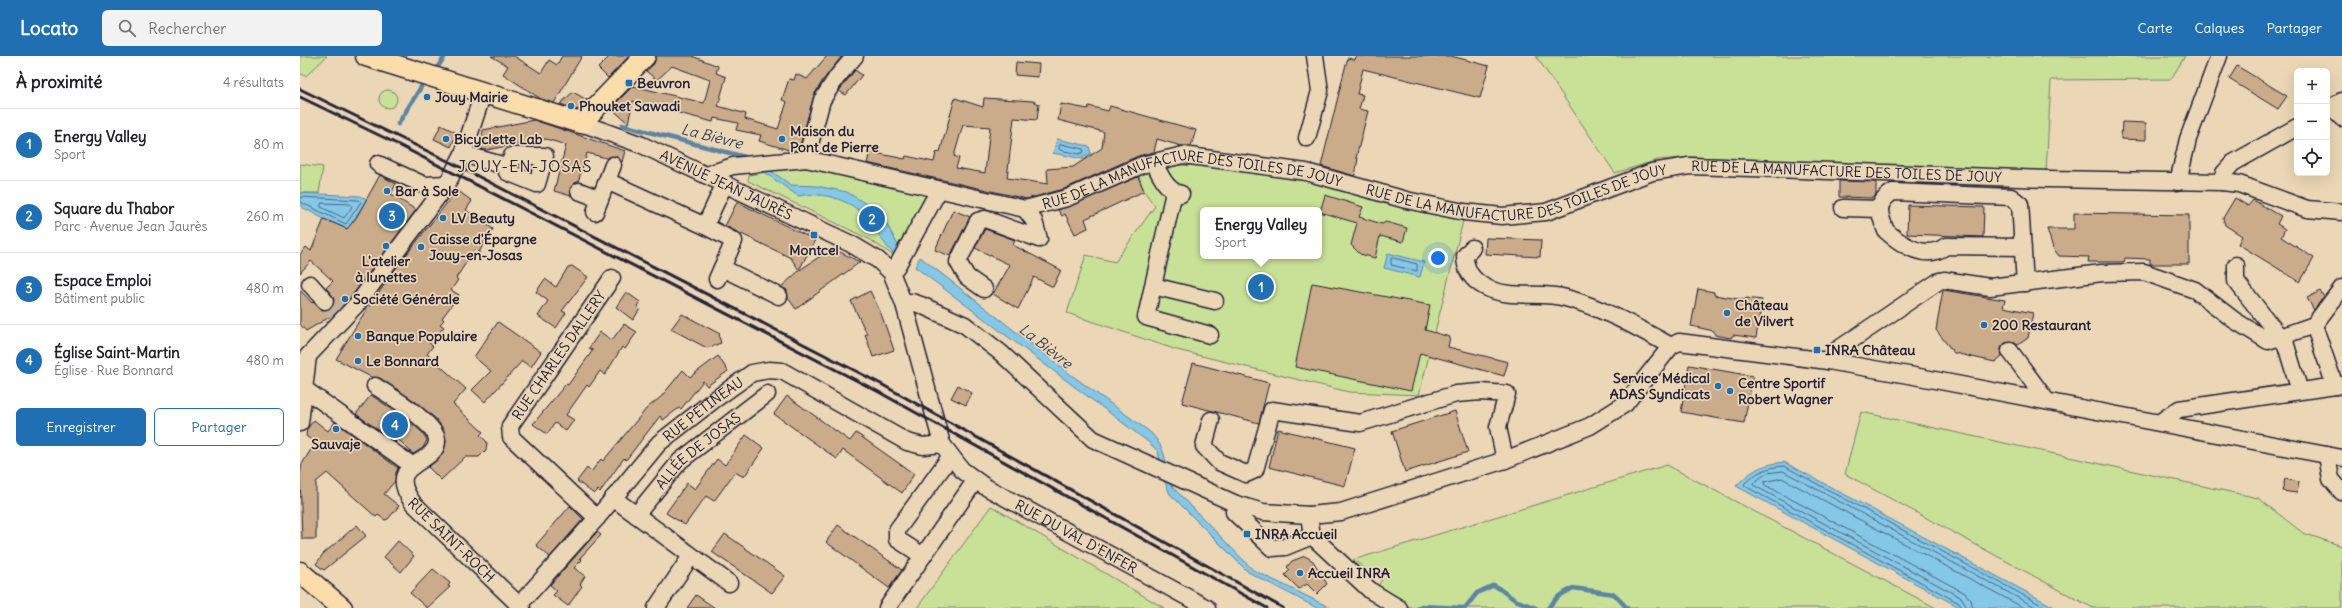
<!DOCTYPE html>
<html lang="fr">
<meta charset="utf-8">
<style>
body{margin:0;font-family:Delius,sans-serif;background:#f2f2f2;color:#202124}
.controls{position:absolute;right:12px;top:12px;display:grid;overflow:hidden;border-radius:6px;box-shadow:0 4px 16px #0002}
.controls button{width:36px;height:36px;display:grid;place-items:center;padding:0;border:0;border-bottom:1px solid #e0e0e0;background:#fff;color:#202124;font:20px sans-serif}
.you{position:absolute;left:1138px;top:202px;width:14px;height:14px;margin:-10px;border:3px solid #fff;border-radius:50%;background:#1a73e8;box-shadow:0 0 0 6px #1a73e833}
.badge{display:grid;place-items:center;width:26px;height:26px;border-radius:50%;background:#1f6fb2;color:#fff;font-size:13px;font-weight:700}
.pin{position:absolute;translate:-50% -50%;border:2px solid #fff;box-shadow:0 1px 4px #0006}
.popup{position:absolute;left:900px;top:151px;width:122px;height:52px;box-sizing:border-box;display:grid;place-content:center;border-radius:6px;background:#fff;filter:drop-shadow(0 1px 3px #0005);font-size:13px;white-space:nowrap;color:#757577}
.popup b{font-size:15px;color:#202124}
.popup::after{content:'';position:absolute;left:50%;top:100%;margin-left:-8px;border:8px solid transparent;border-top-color:#fff}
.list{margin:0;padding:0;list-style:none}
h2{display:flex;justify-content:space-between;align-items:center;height:52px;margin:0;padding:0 16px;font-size:17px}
h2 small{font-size:13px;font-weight:400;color:#757577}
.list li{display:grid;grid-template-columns:26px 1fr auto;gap:12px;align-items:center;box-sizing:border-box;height:72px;padding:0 16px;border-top:1px solid #e0e0e0}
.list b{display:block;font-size:15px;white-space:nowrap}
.list p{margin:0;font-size:13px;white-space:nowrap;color:#757577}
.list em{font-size:13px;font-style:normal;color:#757577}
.actions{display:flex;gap:8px;padding:12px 16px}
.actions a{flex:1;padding:9px 0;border:1px solid #1f6fb2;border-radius:6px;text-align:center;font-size:14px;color:#1f6fb2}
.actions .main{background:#1f6fb2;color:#fff}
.icon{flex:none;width:22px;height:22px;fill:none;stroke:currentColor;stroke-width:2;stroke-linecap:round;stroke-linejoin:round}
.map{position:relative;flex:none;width:2042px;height:552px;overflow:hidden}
header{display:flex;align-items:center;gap:24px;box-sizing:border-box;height:56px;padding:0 20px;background:#1f6fb2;color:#fff}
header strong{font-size:19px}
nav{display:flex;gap:22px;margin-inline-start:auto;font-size:14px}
.search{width:280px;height:36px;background:#f2f2f2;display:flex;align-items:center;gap:10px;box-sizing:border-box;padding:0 14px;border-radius:6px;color:#757577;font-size:15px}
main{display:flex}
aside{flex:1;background:#fff}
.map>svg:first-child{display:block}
.green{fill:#c8e197;stroke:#758269;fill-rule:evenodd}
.water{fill:#85c7e6;stroke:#5d85a2}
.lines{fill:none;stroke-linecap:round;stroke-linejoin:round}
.shore{stroke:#4a647f;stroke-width:1}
.stream{stroke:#5d85a2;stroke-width:4.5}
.building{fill:#cbac8a;stroke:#22223b;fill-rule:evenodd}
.minor-tunnel{stroke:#c3b29d;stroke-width:16;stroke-dasharray:16 8;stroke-linecap:butt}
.minor-casing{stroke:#22223b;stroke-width:19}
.major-casing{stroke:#22223b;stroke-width:23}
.minor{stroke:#ebd6b5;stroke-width:16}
.major{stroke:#fbddab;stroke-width:20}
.rail{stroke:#22223b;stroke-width:3}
.poi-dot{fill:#1f6fb2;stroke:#ebd6b5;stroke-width:1.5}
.labels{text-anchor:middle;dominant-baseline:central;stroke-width:3.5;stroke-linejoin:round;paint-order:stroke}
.poi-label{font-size:14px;font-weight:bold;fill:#22223b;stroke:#ebd6b5;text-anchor:start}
.street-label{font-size:14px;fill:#22223b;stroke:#ebd6b5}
.water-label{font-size:15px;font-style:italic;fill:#36435d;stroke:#ebd6b5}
.quarter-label{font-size:16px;letter-spacing:1px;fill:#22223b;stroke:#ebd6b5}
</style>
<header>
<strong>Locato</strong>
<div class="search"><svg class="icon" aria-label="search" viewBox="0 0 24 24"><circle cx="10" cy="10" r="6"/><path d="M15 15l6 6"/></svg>Rechercher</div>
<nav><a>Carte</a><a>Calques</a><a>Partager</a></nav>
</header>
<main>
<aside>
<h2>À proximité<small>4 résultats</small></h2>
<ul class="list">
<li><span class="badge">1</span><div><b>Energy Valley</b><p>Sport</p></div><em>80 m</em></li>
<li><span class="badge">2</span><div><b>Square du Thabor</b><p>Parc · Avenue Jean Jaurès</p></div><em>260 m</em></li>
<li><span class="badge">3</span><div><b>Espace Emploi</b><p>Bâtiment public</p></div><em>480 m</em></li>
<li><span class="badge">4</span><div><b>Église Saint-Martin</b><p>Église · Rue Bonnard</p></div><em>480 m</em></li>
</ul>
<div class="actions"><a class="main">Enregistrer</a><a>Partager</a></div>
</aside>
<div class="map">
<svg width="2042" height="552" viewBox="0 0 2042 552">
<rect width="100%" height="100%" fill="#ebd6b5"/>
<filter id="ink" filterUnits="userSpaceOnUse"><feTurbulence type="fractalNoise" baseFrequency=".025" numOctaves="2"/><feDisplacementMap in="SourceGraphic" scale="8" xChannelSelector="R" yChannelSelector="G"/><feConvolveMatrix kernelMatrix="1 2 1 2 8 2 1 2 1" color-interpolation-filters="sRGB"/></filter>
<g filter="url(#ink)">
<!-- green -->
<path class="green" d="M0,0H27L6,20L0,18Z
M1236,0H1885L1871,23L1751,24L1746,116L1393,101L1358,104L1315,117Z
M79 43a9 9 0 1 1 18 0a9 9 0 1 1-18 0Z
M0,108L23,111L19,137H0Z
M506,109L639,134L593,199L565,181L448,125L449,119Z
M880,109C977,110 1070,140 1163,165L1119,339L1049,336L877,294L767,257L786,199L815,206L855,150L844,135L838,117ZM903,154H1019V200H903Z
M1561,356L1958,442L2003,477L2042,490V552H1793L1545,418Z
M1367,409L1636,552H1112L1077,531L1082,524L1053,504Z
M691,450L864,552H617Z"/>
<!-- water -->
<path class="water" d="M757,83L789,90L791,98L783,101V103L753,97Z
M471,115L491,129L516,130L547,136L571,151L583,161L599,191L594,198C583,188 579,177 570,166C554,144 523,135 498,140L464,116Z
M0,137L60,140L67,143L48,173L24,163L0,150Z
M1088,197L1124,206L1120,221L1084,212Z
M620,201L770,318L850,376C861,387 865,397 867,413L861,411L858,395L847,385L615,211Z
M1484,406L1756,552H1661L1436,430C1453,413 1461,409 1484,406Z
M862,420L953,514L1031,552H1017L948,516L870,438Z"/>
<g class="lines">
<!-- shore -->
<path class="shore" d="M761,88L783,93L784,96L779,98L760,94L759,92Z
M0,141L59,144L61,146L46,168L0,146
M22,147L50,148L52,151L44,162L21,151Z
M1093,202L1117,208V215L1091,209V203Z
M1662,552L1659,547L1445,430L1444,428C1456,416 1468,411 1484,410L1747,552
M1667,552L1662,542L1453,429V427L1467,417L1483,415L1737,552
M1673,552L1671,544L1665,537L1465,429L1464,426L1482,422L1724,552"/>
<!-- stream -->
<path class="stream" d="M135,15L145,0
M98,68L121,31
M322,69L449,102
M1118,552L1121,550L1165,552L1177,537L1194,529L1215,544L1236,552
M1248,552L1259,540L1273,532L1314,538L1327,552"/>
</g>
<!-- building -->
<path class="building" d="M191,0H214L241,17L249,4L257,9L262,0H282L254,47L241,43L203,18L208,10Z
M310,0H329L308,22L298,12Z
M356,0H392L418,10L416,17L426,21L418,50L446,58L445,63L478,73L487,46L482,44L489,23L494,24L496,18L507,23L527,0H542L523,24L514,39L499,94L492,95L459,85L461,79L436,74L438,67L414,62L413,66L333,45L328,67L311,52L333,30L404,47L410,24L372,10L357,24L346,15L354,8Z
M1056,0H1151L1189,10L1180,42L1063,13L1057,38L1063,39L1059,53L1068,55L1056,102H1058L1055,120L1021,110L1046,8L1048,2L1055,4Z
M716,6L739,8L738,21L715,19Z
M1937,10L1987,40L1978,53L1929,23Z
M555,14L562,19L546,39L539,35Z
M273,36L287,44L278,54L260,48Z
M655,42L683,51L684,42L733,45L739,48L737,64L714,62L707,122L748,128L747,113L773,111L802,92L804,76L758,64L761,48L788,53L789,50L808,55L810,50L896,74L891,90H881L857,83L854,96L838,100L764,133L727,143L567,107L570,96L605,103L606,100L634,106L636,97L640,96ZM663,69L690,71L685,117L656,112L659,102L654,100Z
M234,64L325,95L322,106L316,100L306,102L287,97L278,126L270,132L271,140L254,135L266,89L246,83L186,94L181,93L183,74Z
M1822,66L1846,67V84L1821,83Z
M141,69L157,77L151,91L134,83Z
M80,119L96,128L91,138L116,154L51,241L35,258L6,275L0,268V234L12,247L13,246L22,254H27L34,248L32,239L26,232L33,225L11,205L0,217V199L6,191L11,195L24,163L47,173L56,162Z
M838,121L844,135L785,163L788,172L775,178L765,158L762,160L758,154Z
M1539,125L1576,126V138L1574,142L1539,141Z
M157,134L172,145L166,154L193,173L187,183L186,182L179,197L175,193L156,222L158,224L151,234L159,239L142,262L144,264L140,268L144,271L129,287L133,290L127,298L166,333L153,348L183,376L180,379L187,386L186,394L179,401H165L141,424L128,411L142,399L146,386L144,374L137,364L116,346L80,322L71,321L36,303L59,265L96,212Z
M1025,139L1063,151L1059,161L1082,168L1086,166L1107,172L1103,186L1080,180L1075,202L1060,198L1051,189L1057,167L1020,156Z
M1935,142L1948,150L1953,144L1981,160L1977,168L1985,173L1981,181L2014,202L2000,226L1938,188L1942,180L1925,169L1923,162Z
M437,146L515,184L499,214L491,202L425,170Z
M1608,149L1684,151L1683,181L1607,178Z
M653,154L670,161L650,200L635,194Z
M1774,157L1889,159V208H1850V203L1825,202L1824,206H1788L1789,201L1759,200L1753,192L1747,173H1774Z
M685,173L715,184L713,189L761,214L753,231L734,221L718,253L693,238L710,209L675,192Z
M1186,182L1241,184L1240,201L1185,198Z
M532,192L560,206L496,253L488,242L487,234L481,231L500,214Z
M272,210L288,221L262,255L266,257L256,272L238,260L248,245L236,236L245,223L256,231L268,211Z
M1012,227L1130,249L1125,274L1150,281L1148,291L1208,306L1204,320L1120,297L1111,335L995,311Z
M1398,233L1414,236V239L1445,244L1446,242L1462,244L1456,282L1433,279L1431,282L1415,279L1414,275L1391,270Z
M1643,234L1705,244L1703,251L1733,257L1728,282L1718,289L1713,286L1705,287L1701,292L1702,300L1695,306L1654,297L1636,274Z
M570,235L580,255L594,294L573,301L565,278H567L551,245Z
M2020,235L2024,241L2014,254L2007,242Z
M326,236L340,246L337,250L340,253L333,264L316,251Z
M382,258L420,278L419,281L421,287L407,292L371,273Z
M198,266L241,296L231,311L222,305L185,346L172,334L191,315L174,301Z
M324,268L337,276L325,293L322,291L305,319L300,315L289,331L287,329L266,359L274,364L266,375L255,367L247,378L233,368L266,328L268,329L293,294L289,292L300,276L312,284Z
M418,300L428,315L407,330L403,325L381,353L379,352L363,364L360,360L326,404L324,402L300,436L298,434L294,438L277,425L287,412L291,416L301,403L303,405L347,352L361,341L383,314L390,321Z
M893,307L969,327L959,367L882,347Z
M1389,309L1453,320L1444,367L1381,356Z
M658,329L672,337L666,349L651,342Z
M71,339L105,362L122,376L127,384L123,392L113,398L98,383L95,386L56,358Z
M487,340L550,385L556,377L614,418L602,437L543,394L537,403L474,358Z
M1155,355L1168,396L1105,416L1092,375Z
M14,364L28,375L35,366L98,412L95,425L84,438L99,450L88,463L85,464L78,459L76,461L27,417L16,426V483H2L0,419L2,408L15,387L6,380L7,373Z
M978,373L1055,392L1045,430L969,411Z
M446,379L464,392L444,421L435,416L414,445L406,440L385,469L366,457L387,427L395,433L417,403L425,409Z
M1985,423L1999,426L1997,437L1982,435Z
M270,450L283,463L250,501L236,489Z
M57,469L66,480L24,514L16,508L23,498Z
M538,469L602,514L589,532L526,486Z
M297,476L301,479L280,502L282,504L274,512L285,520L280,528L282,530L268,550L253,539L257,535L250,529Z
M425,478L485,520L472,537L412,496Z
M98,485L114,500L101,516L84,501Z
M1005,500L1013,505L1027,528L1017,538L1007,528L999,533L985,519L990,514L987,511L992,505Z
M133,513L150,527L148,530L150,531L127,552L110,537Z
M396,539L415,552H387Z"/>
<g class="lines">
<!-- minor-tunnel -->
<path class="minor-tunnel" d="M25,245L36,257"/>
<defs>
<g id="minor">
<path d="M2032,51L2042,62"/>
<path d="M2027,53L2042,45"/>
<path id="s1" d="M281,67L342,89L551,188L578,204L591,216L604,248L642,388L662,414L684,430L907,552"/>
<path d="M1007,82L1020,35L1015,0"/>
<path d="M163,98L209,111L212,100H245L237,128L207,116L209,111"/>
<path d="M506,103L522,44L537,21L555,0"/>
<path d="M854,107C861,120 866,134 881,138"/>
<path d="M78,108L124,129L147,128"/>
<path id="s2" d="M406,119L433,110L506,103L725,153L767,142L842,109L883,99L1006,116L1106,144L1164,156L1202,160L1246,156L1352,116L1389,110L1422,111L1748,123L1922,126L1939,128L2007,153L2042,156"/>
<path d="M307,125L405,170L425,127"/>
<path d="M1878,126L1888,83L1919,0"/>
<path d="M1922,126L1924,117L1933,107L1997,71"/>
<path d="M279,135L300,143"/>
<path d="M874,136L846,261L910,279"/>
<path d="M1543,152L1580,153"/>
<path d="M295,156L313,109"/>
<path d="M405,170L434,185L417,223"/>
<path d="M1723,191L1646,190C1626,205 1603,190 1586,175C1579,158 1575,147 1593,136L1711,141L1720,148C1722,174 1723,201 1725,227"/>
<path d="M1172,192L1165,200C1165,214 1172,224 1185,231C1209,244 1241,235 1266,242C1303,252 1338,272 1371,290"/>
<path d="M1936,209V225L1986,289L1998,329V334"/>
<path d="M422,212L479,240"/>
<path d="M591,216L597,210L639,134"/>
<path d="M10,228L25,245"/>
<path d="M853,230L915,245"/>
<path d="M684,233L667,221L658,206L678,165L685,163L739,183L734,165L725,153"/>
<path d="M604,248L612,246L621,249L665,269L701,297L793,383L936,448L963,456L1009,459L1041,456L1205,404L1290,370L1325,348L1371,290L1379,286L1528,305L1614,320L2042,402"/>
<path d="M1710,295L1746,344"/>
<path d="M8,300L58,247L147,128L163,98L183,37"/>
<path d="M1528,305L1537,294L1639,225L1644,224L1690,231L1802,217L1844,216L1895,234L1934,264L1968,285L2014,269"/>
<path id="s3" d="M75,330C88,338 137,368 137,384C138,410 82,404 113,447L222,552"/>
<path d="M2035,330L2014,269L2042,232"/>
<path d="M3,332L113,410"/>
<path d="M911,364L904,390L919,406L946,418L955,414L972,354L1060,367L1156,338L1181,336L1207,338L1198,371L1205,404"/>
<path d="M1860,366L1879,353L2042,329"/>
<path d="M0,367L8,300"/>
<path d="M2027,399L2031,423L2042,436"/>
<path d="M313,442L429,527"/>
<path d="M936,448L934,456L972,492L985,491L1012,480"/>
<path id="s4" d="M336,459L380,405L467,338"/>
<path d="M1009,459L1012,480L1071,535L1099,552"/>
<path id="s5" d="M297,462L211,381L210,370L312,222"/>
<path d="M623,500L597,483V474L650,401"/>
<path id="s6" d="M218,550L297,462L359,387L414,344L452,317L469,314L482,315L607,386L623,390L642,388"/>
<path d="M356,552L391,500"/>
<path d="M587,552L675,425"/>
</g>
<path id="major" d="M66,0L281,67L345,0
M0,516L42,552"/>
</defs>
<!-- minor casing -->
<use href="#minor" class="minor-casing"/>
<!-- major casing -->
<use href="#major" class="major-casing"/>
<!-- minor -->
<use href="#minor" class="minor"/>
<!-- major -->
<use href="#major" class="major"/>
<!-- rail -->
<path class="rail" d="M0,33L158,110L581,328L983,552
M0,41L89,84L577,335L967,552"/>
</g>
</g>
<!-- markers -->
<g class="poi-dot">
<rect x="325" y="23" width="8" height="8" rx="2"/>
<circle cx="127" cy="41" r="4"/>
<circle cx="271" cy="50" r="4"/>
<circle cx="146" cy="83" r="4"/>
<circle cx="482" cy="83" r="4"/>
<circle cx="87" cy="135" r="4"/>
<circle cx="143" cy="162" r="4"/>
<rect x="510" y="175" width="8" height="8" rx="2"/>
<circle cx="86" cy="190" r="4"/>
<circle cx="121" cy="191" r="4"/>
<circle cx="45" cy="243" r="4"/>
<circle cx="1427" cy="257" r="4"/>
<circle cx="1684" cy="269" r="4"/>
<circle cx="58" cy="280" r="4"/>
<rect x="1513" y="290" width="8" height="8" rx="2"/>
<circle cx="58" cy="305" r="4"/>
<circle cx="1418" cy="330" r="4"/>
<circle cx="1430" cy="335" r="4"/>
<circle cx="36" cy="373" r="4"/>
<rect x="943" y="474" width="8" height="8" rx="2"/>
<circle cx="1000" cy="517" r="4"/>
</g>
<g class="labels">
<!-- poi labels -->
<g class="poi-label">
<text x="337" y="27">Beuvron</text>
<text x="135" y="41">Jouy Mairie</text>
<text x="279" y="50">Phouket Sawadi</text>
<text x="490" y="75">Maison du<tspan x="490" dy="16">Pont de Pierre</tspan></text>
<text x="154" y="83">Bicyclette Lab</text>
<text x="95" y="135">Bar à Sole</text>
<text x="151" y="162">LV Beauty</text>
<text x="129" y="183">Caisse d'Épargne<tspan x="129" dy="16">Jouy-en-Josas</tspan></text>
<text x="514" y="194" text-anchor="middle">Montcel</text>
<text x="86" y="205" text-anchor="middle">L'atelier<tspan x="86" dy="16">à lunettes</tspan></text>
<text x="53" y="243">Société Générale</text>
<text x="1435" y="249">Château<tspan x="1435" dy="16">de Vilvert</tspan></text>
<text x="1692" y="269">200 Restaurant</text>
<text x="66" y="280">Banque Populaire</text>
<text x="1525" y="294">INRA Château</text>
<text x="66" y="305">Le Bonnard</text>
<text x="1410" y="322" text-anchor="end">Service Médical<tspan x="1410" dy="16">ADAS Syndicats</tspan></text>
<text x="1438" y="327">Centre Sportif<tspan x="1438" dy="16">Robert Wagner</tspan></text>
<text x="36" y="388" text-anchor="middle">Sauvaje</text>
<text x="955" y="478">INRA Accueil</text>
<text x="1008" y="517">Accueil INRA</text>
</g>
<!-- street labels -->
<g class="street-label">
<text stroke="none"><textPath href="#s2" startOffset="1172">RUE DE LA MANUFACTURE DES TOILES DE JOUY</textPath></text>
<text stroke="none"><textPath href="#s2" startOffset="836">RUE DE LA MANUFACTURE DES TOILES DE JOUY</textPath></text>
<text stroke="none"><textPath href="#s1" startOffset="158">AVENUE JEAN JAURÈS</textPath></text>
<text stroke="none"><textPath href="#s2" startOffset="500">RUE DE LA MANUFACTURE DES TOILES DE JOUY</textPath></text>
<text stroke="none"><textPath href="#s5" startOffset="215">RUE CHARLES DALLERY</textPath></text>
<text stroke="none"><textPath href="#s6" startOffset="271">RUE PÉTINEAU</textPath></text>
<text stroke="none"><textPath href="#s4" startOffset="90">ALLÉE DE JOSAS</textPath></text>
<text stroke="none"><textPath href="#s1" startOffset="690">RUE DU VAL D'ENFER</textPath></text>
<text stroke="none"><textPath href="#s3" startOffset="217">RUE SAINT-ROCH</textPath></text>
</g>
<!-- water labels -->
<g class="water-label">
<text transform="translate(412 80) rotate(14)">La Bièvre</text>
<text transform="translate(746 290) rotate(38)">La Bièvre</text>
</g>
<!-- quarter labels -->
<g class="quarter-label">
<text x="225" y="110">JOUY-EN-JOSAS</text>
</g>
</g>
</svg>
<div class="controls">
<button>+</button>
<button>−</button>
<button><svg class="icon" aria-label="locate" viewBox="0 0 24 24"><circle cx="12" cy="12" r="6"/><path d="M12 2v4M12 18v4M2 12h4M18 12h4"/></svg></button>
</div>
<div class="you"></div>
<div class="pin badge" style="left:961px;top:231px">1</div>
<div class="popup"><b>Energy Valley</b>Sport</div>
<div class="pin badge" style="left:572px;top:163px">2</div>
<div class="pin badge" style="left:92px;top:160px">3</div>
<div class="pin badge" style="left:95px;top:369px">4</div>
</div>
</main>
